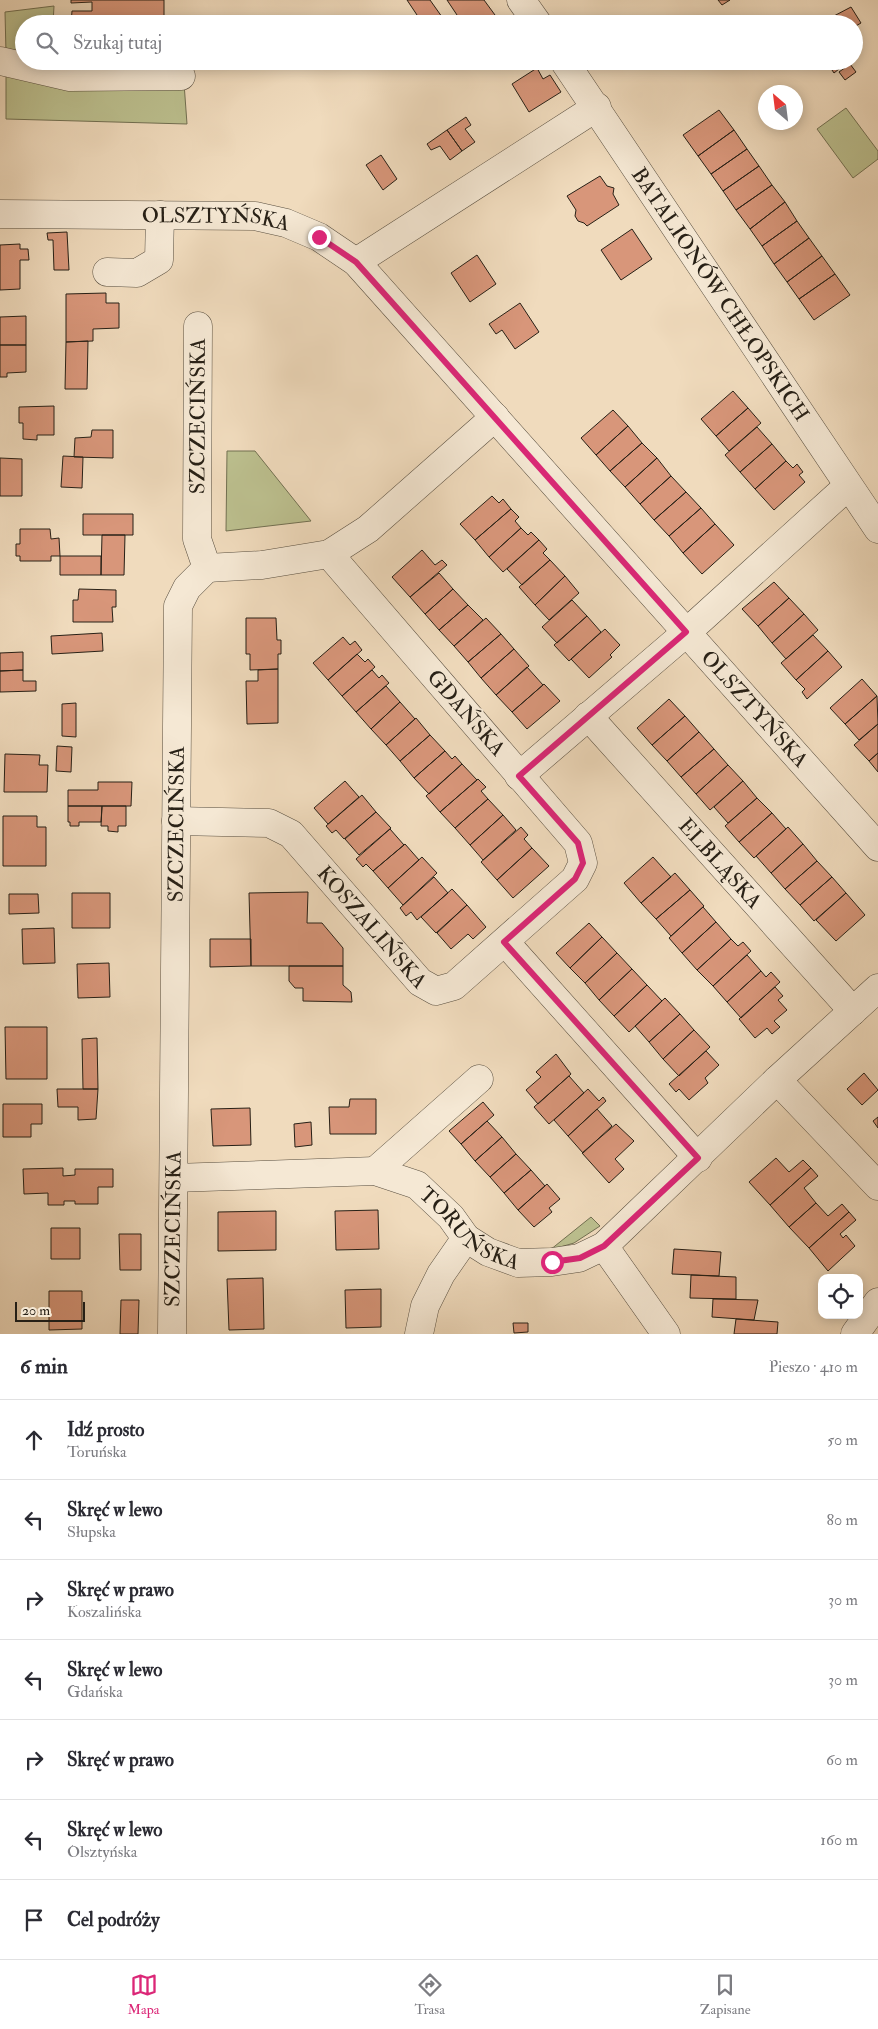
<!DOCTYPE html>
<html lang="pl">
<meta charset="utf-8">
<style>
body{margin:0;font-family:"IM FELL Double Pica",serif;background:#f7f7f7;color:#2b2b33}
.controls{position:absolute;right:15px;bottom:15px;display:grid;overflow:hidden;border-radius:10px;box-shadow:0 2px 12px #0003}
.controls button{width:45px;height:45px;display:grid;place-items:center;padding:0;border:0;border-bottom:1px solid #e1e1e2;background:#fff;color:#2b2b33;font:25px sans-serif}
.compass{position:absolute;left:758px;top:85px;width:45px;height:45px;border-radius:50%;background:#fff;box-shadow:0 2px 12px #0003;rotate:332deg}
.scale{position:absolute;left:15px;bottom:12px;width:70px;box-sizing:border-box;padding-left:5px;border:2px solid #272016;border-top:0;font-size:14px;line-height:18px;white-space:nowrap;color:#272016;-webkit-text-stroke:4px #f5e8d4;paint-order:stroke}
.stop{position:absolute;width:15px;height:15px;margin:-11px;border:4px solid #db2777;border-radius:50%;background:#fff}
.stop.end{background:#db2777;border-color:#fff;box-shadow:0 1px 5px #0008}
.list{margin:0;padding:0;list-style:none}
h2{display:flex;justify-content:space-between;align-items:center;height:65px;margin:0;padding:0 20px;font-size:21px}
h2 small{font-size:16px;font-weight:400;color:#7c7c81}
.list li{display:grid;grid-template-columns:32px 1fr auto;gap:15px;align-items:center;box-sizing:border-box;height:80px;padding:0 20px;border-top:1px solid #e1e1e2}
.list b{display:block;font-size:19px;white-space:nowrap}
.list p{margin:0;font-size:16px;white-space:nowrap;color:#7c7c81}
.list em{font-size:16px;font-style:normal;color:#7c7c81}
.icon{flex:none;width:28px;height:28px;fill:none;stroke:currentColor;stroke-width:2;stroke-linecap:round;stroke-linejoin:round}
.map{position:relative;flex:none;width:878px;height:1334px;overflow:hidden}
.search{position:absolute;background:#fff;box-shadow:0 2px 12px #0003;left:15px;right:15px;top:15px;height:55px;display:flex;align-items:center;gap:12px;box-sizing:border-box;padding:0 18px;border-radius:28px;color:#7c7c81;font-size:19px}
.sheet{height:625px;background:#fff}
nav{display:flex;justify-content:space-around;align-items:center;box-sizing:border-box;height:70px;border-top:1px solid #e1e1e2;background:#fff;font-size:14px;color:#7c7c81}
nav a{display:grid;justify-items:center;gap:2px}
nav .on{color:#db2777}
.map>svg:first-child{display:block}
.green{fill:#bcc08f;stroke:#727052}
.building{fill:#d8967a;stroke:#272016}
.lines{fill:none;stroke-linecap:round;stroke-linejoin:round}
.minor-casing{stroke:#594f40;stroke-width:29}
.minor{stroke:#f5e8d4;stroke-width:28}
.route{stroke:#db2777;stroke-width:6}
.labels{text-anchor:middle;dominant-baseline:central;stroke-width:4;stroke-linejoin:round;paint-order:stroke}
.street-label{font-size:21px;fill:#272016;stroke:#f5e8d4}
</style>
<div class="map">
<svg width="878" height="1334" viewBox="0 0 878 1334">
<rect width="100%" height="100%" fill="#f0dbbd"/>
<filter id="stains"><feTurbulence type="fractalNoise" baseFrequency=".004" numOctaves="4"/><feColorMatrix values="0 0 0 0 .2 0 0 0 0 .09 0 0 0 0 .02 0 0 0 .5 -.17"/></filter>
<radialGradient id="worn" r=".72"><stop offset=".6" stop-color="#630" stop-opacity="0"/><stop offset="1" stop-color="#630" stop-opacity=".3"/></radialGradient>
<!-- green -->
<path class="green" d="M54,6L53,24H24V57L6,53L5,12Z
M6,68L184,83L187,124L6,119Z
M846,108L878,151V159L853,178L817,129Z
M227,451H255L311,521L226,531Z
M591,1217L600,1226L574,1243L550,1250Z"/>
<!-- building -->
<path class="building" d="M71,0H164V24H71L72,11H92V2L71,3Z
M407,0H430L447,24H423Z
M447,0H484L495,15L483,24H463Z
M718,0H730L722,5Z
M851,7L861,23L854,27V24H836L832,17Z
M818,18L822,24H810Z
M826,61H849L834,73Z
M850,64L856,72L845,80L839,72Z
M537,68L543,79L550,75L561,92L529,112L512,84Z
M719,110L734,130L698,156L683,135Z
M466,117L471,125L465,129L475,142L462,151L447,130Z
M447,130L462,151L450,160L440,146L431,150L427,144Z
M734,130L747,149L711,174L698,156Z
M747,149L759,166L723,191L711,174Z
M381,155L397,179L383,190L366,165Z
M759,166L772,185L736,210L723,191Z
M600,176L607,186L614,188L613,194L619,205L587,226L584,223L578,221L575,216L576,210L567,196Z
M772,185L785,202L750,229L736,210Z
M785,202L797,221L762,246L750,229Z
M797,221L809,238L774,264L762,246Z
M632,229L652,259L621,280L601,250Z
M67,232L69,270H54L53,240H48L47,233Z
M809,238L822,256L787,282L774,264Z
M20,244V249H28L29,260H20V289L0,290V245Z
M477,255L496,284L470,302L451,273Z
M822,256L835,274L799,299L787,282Z
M835,274L850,295L814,320L799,299Z
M106,293V303H119V328L93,329V341L66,342V294Z
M520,303L539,332L515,349L502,330L496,334L489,324Z
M26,316V345H0V317Z
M88,341L87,389H65L66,342Z
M0,345H26V372L7,373V377H0Z
M733,391L748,408L716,436L701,419Z
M54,406V435H37V440L23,439V423H19V407Z
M748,408L761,423L729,451L716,436Z
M613,410L628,426L596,455L581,438Z
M628,426L642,443L610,471L596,455Z
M757,427L772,444L740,472L725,455Z
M92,430H113V458L74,457L75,438L91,437Z
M642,443L657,458L625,487L610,471Z
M772,444L786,461L755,489L740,472Z
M63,456L83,457L82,488L61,487Z
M0,458L22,459V496H0Z
M657,458L671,476L640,504L625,487Z
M786,461L793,468L797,464L803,472L799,475L805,482L774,510L755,489Z
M671,476L686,492L654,520L640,504Z
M686,492L701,508L669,536L654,520Z
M492,496L499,503L503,499L511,509L475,540L460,524Z
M701,508L715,524L683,553L669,536Z
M511,509L519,517L515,521L521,528L489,557L475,540Z
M83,514H133V535H83Z
M715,524L734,545L702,574L683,553Z
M521,528L528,535L531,532L539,540L503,572L489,557Z
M20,529H50L51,539L59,538L60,556H51V561H20V556H16V544H20Z
M102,535H125L124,575H101Z
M539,540L547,549L543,553L550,560L522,585L507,569Z
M422,550L435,565L442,560L447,565L410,597L392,577Z
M60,556H101V575H60Z
M550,560L565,576L535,605L519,587Z
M439,573L453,589L425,614L410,597Z
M565,576L579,593L549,620L535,605Z
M774,582L789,598L758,626L742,609Z
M79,589L116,590V607H112L113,622H73V600H78Z
M453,589L468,605L439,630L425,614Z
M789,598L804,614L772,643L758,626Z
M572,600L587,616L557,643L542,627Z
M468,605L483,620L454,646L439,630Z
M804,614L818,630L786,659L772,643Z
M587,616L601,632L569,661L554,645Z
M246,618H276L277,640H281V654H278V669L250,670V654H246Z
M486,618L501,634L468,662L454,646Z
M605,629L620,645L610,655L612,657L589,678L571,659Z
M102,633L103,651L52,654L51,636Z
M501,634L514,649L481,678L468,662Z
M813,635L828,651L796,680L781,663Z
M343,637L350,645L355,641L362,650L328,680L313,663Z
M514,649L529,666L496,695L481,678Z
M828,651L842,667L807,699L802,692L805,689L796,680Z
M23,652V670L0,671V653Z
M357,654L365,662L368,659L375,667L342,696L328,680Z
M527,667L543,685L512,712L496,695Z
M278,669V723L247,724L246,681H258V670Z
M23,670V681H36V691L0,692V671Z
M372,670L379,678L382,675L389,683L356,712L342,696Z
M862,679L877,696L845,724L830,708Z
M544,684L560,701L527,729L512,712Z
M386,686L400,702L371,729L356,712Z
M877,696L878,724L859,740L845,724Z
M669,699L685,716L652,745L637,728Z
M400,702L415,719L386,745L371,729Z
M76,703V737L62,736V704Z
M685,716L699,732L667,761L652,745Z
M416,718L430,735L400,761L386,745Z
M878,724V753L869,761L854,745Z
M699,732L714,749L681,777L667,761Z
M430,735L445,751L414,778L400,761Z
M57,746L72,747L71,772L56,771Z
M714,749L728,765L696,794L681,777Z
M445,751L452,759L455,756L462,764L429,794L414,778Z
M878,753V772L869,761Z
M5,754L40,755L39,765H48L47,792H4Z
M462,764L477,780L440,812L426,796Z
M728,765L743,781L710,810L696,794Z
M478,779L486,787L481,791L488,799L455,828L440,812Z
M345,781L359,797L328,824L314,808Z
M743,781L757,798L728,823L714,807Z
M98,782H132L131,806H68V790H98Z
M362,795L376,812L344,839L336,830L332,833L326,826Z
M757,798L772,813L739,842L725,826Z
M488,799L503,815L470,845L455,828Z
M68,806H102L101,822H79V826H70V822H68Z
M102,806H126V826H118V832L108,831V826H101Z
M376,812L391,828L359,855L345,839Z
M772,813L786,829L754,858L739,842Z
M503,815L516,830L483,860L470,845Z
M3,816H37V827H46V866H3Z
M521,827L528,835L524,839L532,848L497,880L481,862Z
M788,827L803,844L771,873L756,856Z
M390,829L404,845L373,871L366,864L363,867L356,859Z
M405,844L419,860L388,888L373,871Z
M803,844L817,861L785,889L771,873Z
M532,848L549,866L513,898L497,880Z
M422,857L437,873L403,905L388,888Z
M653,857L671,877L641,903L624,883Z
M817,861L832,877L800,905L785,889Z
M675,873L690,890L656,919L641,903Z
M434,877L448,893L417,920L411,912L406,916L400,908Z
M832,877L846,893L814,921L800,905Z
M452,889L467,905L436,933L421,917Z
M690,890L704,906L671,936L656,919Z
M308,892L307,923H322L343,948V966H251L249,893Z
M72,893H110V928H72Z
M846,893L865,915L836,941L816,920Z
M9,894H38L39,913L9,914Z
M467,905L486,927L473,939L468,934L451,949L437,933Z
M703,907L716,922L682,953L669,938Z
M716,922L731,939L697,970L682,953Z
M589,923L602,937L570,968L556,953Z
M54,928L55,963L23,964L22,929Z
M602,937L617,953L585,983L570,968Z
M210,939H251V966L210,967Z
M731,939L738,946L743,942L751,951L713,986L697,970Z
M617,953L632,969L599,1000L585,983Z
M747,955L761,971L727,1002L713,986Z
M109,963L110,997L78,998L77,964Z
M289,966H343V985L351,992L352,1002L303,1001V988H295L289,981Z
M632,969L647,985L614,1016L599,1000Z
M761,971L766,977L771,972L780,982L741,1018L727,1002Z
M647,985L662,1001L629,1032L614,1016Z
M775,987L783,996L778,1000L787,1010L774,1021L780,1027L772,1034L767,1028L755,1038L739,1019Z
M665,998L680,1014L649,1042L635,1026Z
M680,1014L694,1030L663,1059L649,1042Z
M5,1027H47V1079H6Z
M694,1030L710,1047L679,1076L663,1059Z
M97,1038L98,1089H83L82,1039Z
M706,1051L719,1065L705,1078L708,1083L689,1100L679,1089L676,1092L669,1084Z
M556,1054L571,1074L538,1104L526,1090L541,1077L536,1072Z
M864,1073L878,1090L862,1105L847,1089Z
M569,1076L584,1093L549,1124L534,1107Z
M57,1089H98L96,1119L78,1120V1107H58Z
M588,1089L599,1101L603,1097L606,1101L568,1136L554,1120Z
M350,1099H376V1134H330L329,1107H349Z
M483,1102L494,1115L461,1144L449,1131Z
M3,1104H42V1124H31V1137H3Z
M250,1108L251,1145L213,1146L211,1109Z
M597,1109L612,1126L583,1153L568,1136Z
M878,1117V1128L873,1121Z
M487,1121L502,1137L475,1161L461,1144Z
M311,1122L312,1145L295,1147L294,1124Z
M616,1124L634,1141L615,1159L624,1169L609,1183L582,1153Z
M502,1137L516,1154L490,1177L475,1161Z
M516,1154L531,1170L504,1193L490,1177Z
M776,1158L789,1172L803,1160L811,1168L770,1205L749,1182Z
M63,1168V1176L75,1175V1169H113V1187H98V1204H75V1201H64V1205H48V1193L24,1194L23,1169Z
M811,1168L818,1176L804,1188L816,1203L789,1227L770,1205Z
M531,1170L545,1186L518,1210L504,1193Z
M547,1184L560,1199L549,1208L552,1212L534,1227L518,1210Z
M816,1203L828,1216L842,1204L849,1212L809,1248L789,1227Z
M378,1210L379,1249L336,1250L335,1211Z
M276,1211V1250L218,1251V1212Z
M849,1212L856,1220L840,1234L843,1238L846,1235L855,1246L828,1271L809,1248Z
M51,1228H80V1259H51Z
M119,1234H141V1270H120Z
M674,1249L721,1252L719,1276L672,1274Z
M691,1275L736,1277V1299L690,1298Z
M263,1278L264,1329L229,1330L227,1279Z
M381,1289V1327L346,1328L345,1290Z
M49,1291H82V1329L49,1330Z
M713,1299L758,1300L754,1320L712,1317Z
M121,1300H139L138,1334H120Z
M736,1319L778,1322L777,1334H734Z
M513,1323H528V1332L514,1333Z"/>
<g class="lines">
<defs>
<g id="minor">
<path d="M521,0L538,24"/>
<path d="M0,61L70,77L181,76"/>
<path id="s1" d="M564,61L878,529"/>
<path id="s2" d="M0,214L255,216L286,223L319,237L356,262L878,847"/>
<path d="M356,262L597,107"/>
<path d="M107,272L137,273L159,260L160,215"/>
<path d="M207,568L262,565L329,554L368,529L495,417"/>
<path id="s3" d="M588,716L853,1011"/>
<path d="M519,776L687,632L848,486"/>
<path id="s4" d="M176,821L269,823L291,834L420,982L436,991L454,986L575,879L583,863L578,843L329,554"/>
<path d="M505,942L698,1158"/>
<path d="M777,1080L878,1186"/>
<path d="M375,1171L479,1079"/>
<path id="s5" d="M174,1178L375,1171L417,1185L451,1217L466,1238L488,1252L518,1263L552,1262L579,1258L604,1246L777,1080L878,988"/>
<path d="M604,1246L666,1334"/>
<path id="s6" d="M172,1334L178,606L187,588L207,568L197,539L198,326"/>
<path d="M419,1334L425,1306L441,1274L466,1238"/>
<path d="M855,1334L878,1302"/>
</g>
</defs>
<!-- minor casing -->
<use href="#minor" class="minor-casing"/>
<!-- minor -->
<use href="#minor" class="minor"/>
</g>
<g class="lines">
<!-- route -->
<path class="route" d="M319,237L356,262L686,632L519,776L578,843L583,863L575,879L504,942L698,1158L604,1246L580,1258L552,1262"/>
</g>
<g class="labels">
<!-- street labels -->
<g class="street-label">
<text stroke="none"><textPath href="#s2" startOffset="216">OLSZTYŃSKA</textPath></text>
<text stroke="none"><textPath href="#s1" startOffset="281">BATALIONÓW CHŁOPSKICH</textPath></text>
<text stroke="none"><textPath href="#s6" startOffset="930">SZCZECIŃSKA</textPath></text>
<text stroke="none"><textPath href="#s2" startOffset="966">OLSZTYŃSKA</textPath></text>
<text transform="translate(466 713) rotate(49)">GDAŃSKA</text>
<text stroke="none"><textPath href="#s6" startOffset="510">SZCZECIŃSKA</textPath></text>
<text stroke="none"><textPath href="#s3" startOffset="198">ELBLĄSKA</textPath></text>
<text stroke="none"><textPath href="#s4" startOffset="241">KOSZALIŃSKA</textPath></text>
<text stroke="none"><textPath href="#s5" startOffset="315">TORUŃSKA</textPath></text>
<text stroke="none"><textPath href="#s6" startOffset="105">SZCZECIŃSKA</textPath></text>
</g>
</g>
<rect width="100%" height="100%" filter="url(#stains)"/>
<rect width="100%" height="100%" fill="url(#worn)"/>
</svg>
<div class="controls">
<button><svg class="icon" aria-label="locate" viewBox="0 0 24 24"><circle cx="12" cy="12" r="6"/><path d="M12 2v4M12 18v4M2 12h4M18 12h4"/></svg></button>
</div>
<svg class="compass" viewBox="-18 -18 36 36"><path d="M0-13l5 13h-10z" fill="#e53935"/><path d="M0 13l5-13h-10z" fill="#7c7c81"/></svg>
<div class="scale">20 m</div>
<div class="stop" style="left:552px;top:1262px"></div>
<div class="stop end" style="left:319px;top:237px"></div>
<div class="search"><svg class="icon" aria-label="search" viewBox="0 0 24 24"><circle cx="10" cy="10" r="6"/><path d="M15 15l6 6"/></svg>Szukaj tutaj</div>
</div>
<section class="sheet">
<h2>6 min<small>Pieszo · 410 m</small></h2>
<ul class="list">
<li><svg class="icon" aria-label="ahead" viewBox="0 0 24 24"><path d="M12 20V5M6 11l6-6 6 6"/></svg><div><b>Idź prosto</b><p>Toruńska</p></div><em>50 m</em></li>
<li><svg class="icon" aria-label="left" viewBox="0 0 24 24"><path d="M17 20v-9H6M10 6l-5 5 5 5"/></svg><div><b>Skręć w lewo</b><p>Słupska</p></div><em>80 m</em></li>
<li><svg class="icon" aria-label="right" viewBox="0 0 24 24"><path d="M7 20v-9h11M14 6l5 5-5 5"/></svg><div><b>Skręć w prawo</b><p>Koszalińska</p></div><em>30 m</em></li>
<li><svg class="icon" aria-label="left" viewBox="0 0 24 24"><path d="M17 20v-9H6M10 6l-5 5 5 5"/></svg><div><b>Skręć w lewo</b><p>Gdańska</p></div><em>30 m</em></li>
<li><svg class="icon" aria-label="right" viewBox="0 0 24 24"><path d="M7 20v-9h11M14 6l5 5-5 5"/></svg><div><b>Skręć w prawo</b></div><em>60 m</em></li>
<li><svg class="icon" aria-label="left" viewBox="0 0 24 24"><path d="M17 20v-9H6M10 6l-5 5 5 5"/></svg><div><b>Skręć w lewo</b><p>Olsztyńska</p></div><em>160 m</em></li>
<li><svg class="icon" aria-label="arrive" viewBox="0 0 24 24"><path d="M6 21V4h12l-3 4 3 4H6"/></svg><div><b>Cel podróży</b></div></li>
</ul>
</section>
<nav>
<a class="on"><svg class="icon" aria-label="map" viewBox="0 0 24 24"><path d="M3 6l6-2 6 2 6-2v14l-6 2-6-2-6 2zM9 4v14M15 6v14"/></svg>Mapa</a>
<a><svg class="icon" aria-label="directions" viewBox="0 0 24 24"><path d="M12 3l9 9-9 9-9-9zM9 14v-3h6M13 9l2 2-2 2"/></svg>Trasa</a>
<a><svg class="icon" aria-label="saved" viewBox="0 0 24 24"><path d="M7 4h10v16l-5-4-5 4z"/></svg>Zapisane</a>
</nav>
